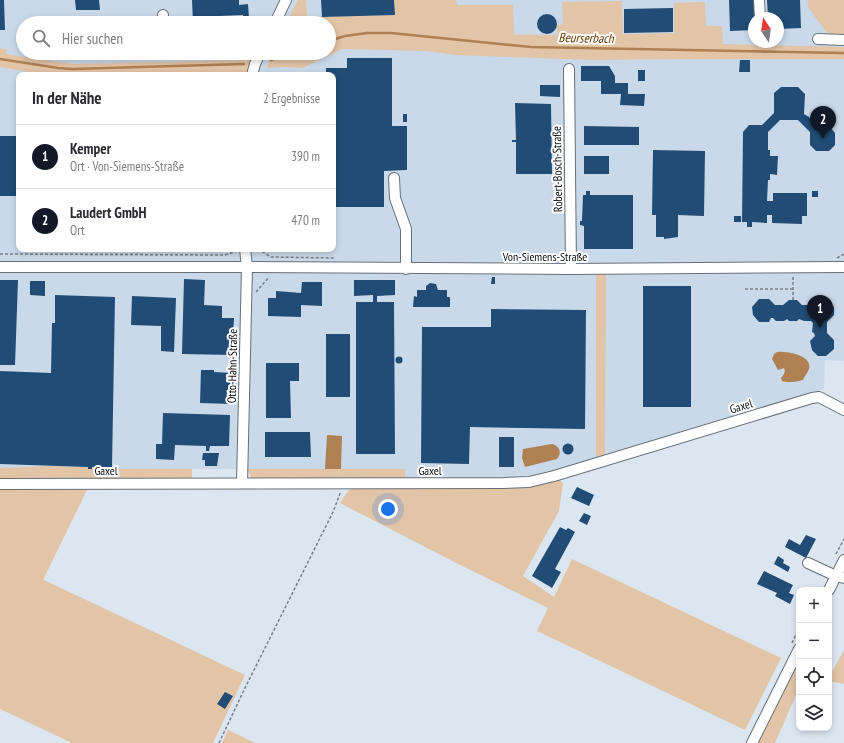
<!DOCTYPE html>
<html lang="de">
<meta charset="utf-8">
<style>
body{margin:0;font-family:"PT Sans Narrow",sans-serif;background:#f2f2f3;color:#2b2b33}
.controls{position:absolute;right:12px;bottom:12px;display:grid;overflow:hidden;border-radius:8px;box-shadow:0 2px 6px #0003}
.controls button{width:36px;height:36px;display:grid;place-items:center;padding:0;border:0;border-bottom:1px solid #e1e1e2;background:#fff;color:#2b2b33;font:20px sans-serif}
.compass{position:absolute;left:748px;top:12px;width:36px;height:36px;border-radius:50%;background:#fff;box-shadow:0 2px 6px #0003;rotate:347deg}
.you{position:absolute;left:388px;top:509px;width:14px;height:14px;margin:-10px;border:3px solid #fff;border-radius:50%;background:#1a73e8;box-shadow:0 0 0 6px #1a73e833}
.badge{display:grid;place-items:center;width:26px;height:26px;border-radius:50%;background:#111827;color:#fff;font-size:13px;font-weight:700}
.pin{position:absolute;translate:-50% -33px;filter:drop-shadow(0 1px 2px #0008)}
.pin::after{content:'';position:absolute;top:21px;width:14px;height:12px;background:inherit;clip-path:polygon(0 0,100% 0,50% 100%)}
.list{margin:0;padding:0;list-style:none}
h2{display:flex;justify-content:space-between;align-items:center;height:52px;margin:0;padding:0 16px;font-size:17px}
h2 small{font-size:13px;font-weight:400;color:#7c7c81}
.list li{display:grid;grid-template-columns:26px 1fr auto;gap:12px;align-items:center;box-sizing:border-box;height:64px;padding:0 16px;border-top:1px solid #e1e1e2}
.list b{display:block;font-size:15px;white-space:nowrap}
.list p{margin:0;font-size:13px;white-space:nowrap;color:#7c7c81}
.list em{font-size:13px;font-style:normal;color:#7c7c81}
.icon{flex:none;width:22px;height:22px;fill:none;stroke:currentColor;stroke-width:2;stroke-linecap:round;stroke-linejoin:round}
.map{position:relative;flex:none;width:844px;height:743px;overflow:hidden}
.search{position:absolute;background:#fff;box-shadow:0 2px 6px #0003;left:16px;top:16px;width:320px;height:44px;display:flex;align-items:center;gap:10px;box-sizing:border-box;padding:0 14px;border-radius:22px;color:#7c7c81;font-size:15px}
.panel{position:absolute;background:#fff;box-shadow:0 2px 6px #0003;left:16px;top:72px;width:320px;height:180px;border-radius:8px}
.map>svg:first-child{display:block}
.built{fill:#cad9e9;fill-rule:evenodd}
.green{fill:#e2c4a7}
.water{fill:#ae8052}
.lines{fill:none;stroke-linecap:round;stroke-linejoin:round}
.stream{stroke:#ae8052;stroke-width:2.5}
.building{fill:#204c75}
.minor-casing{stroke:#677079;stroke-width:12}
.path{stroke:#787f85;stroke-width:1.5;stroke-dasharray:3 2;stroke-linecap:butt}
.minor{stroke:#fff;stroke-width:10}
.labels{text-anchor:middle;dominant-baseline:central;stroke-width:4;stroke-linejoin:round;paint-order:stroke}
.street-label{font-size:12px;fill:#090d10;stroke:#fff}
.water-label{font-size:13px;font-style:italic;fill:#683c00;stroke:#fff}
</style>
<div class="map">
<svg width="844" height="743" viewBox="0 0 844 743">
<rect width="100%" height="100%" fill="#dce6f0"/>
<!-- built -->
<path class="built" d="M0,0H844V361L825,360L824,389L643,444L605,457L541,474L507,478H405V469H0ZM754,18H778V42H754ZM23,23H329V53H23ZM19,75H333V249H19Z"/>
<!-- green -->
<path class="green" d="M298,0H306L307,17L394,15V0H456L457,5H513L514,35C529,34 542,35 557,35V25L563,24L562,2L622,1L623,34L674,33V3L705,2L706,26H722L723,44L844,47V59H687L593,60L455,55L427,51L342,49L303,68L286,67L267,68L271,53H329V23H286Z
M808,0H844V34H831L826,32L808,7Z
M0,48L7,50L6,54L72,64L246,60L250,53H255L250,64H249L247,72L70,75L35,73L0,67Z
M606,273L605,457L596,459V274Z
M49,466L88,467L92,469V467H112L121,469H192V479L0,480V468Z
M247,469H405V478L252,479Z
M559,479L563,483L559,511L523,576L554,597L572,559L781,658L745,730L537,631L548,608L458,564L340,503L348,491L355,487Z
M0,488H88L44,578V580L245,675L213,743H72L0,709Z
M844,650V684L829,681V670H833Z
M798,664H799V688L775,743H758Z
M228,730L255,743H222Z"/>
<!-- water -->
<path class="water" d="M777,352C786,351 813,355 809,369C808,373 804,376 803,380C797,382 787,383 782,381L781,378C784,374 786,372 784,368L778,370L772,359L774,354Z
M327,435L342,436L341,469H325Z
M552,444C560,446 562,453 557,459L525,467L522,458L523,449Z"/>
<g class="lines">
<!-- stream -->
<path class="stream" d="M329,41L345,36L367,33H391L531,47L844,53
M0,59L58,68L72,69L244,64
M271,60L291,53"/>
</g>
<!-- building -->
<path class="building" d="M0,0H4L5,30H0Z
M75,0H99L100,10H76Z
M192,0H239V5L248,4L249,18H243V15L219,16V23H193Z
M321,0H394L395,15L322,17Z
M729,0H754V30L730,31Z
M767,0H800L801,28L778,29V18H768Z
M673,8V32L624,33V9Z
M537 24a10 10 0 1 1 20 0a10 10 0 1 1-20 0Z
M89,17H130L131,23H89Z
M52,53H119V57L90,58V54L52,55Z
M347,58H392V126H407V170L384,171V207H333V75H326V68H347Z
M740,60H750V72H739Z
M581,66H609L615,76V83H628V94H645L644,106L620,105L621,94H601V81H581Z
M638,70H645V81H638Z
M540,85H560V97L540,96Z
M781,87H798L805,94L804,114L809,117L816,126H829L835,133V145L829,151H816L810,145V132L798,120H780L768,132V150H770V156H778L777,175L770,174V180H768L767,201H773V193H807V216H802V224L772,223V215H767V223L752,222V227H747V222H742L743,132L749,125H762L774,113V93Z
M515,103L551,104L552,174H516V142H512V140H516Z
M403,114H407V122H403Z
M584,126L639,127V145H584Z
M0,136H19V196H0Z
M653,150L705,151L704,216L678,215V237L664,239V237H656V215H652Z
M584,156H609V174H584Z
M586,191H590V195H633V249H584V226L580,225V221H582L583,195H586Z
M812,191H818V197H812Z
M734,216H741V222H734Z
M492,277H495V284H491Z
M184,279L205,280L204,305L222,306V318H234L232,355L182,354Z
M0,280H18L15,365H0Z
M354,280H395V295L377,296V302H394L395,454H356V302H373V295L354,296Z
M30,281H45V296L30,295Z
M302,282H322V306L301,305V317L268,316V298H276V291L301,293Z
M430,283L436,284L438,290H447V297H450V307H413L414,296L417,297V290H426V286Z
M643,286H691V407H643Z
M55,295L115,297L112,467H92V469H88V467L0,464V371L51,373L52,323H55Z
M132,296L176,298L174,352L161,351V326L131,325Z
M759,299H769L775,305H783L789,300H797L802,305H811L818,299H827L834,307V315L827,322V333L834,340V349L826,356H818L812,350L810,341L815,336L814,333L812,332L813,323L811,321H804L799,319L797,321H789L787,319L784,321H776L773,318H771L769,322H759L753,315L752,307Z
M491,309L586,310L585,429L470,427L469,464L421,463L422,327H491Z
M326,334H350V397H326Z
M395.5 360a3.5 3.5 0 1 1 7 0a3.5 3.5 0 1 1-7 0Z
M266,363H299V381H290L291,418H266Z
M201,370H214V372L232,373L231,404L200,403Z
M163,413L230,415L229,446H210L209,451H206V446L175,445L174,460L156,459V444H162Z
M265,432H310L311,457H265Z
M499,437H514V467H499Z
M562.5 449a5.5 5.5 0 1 1 11 0a5.5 5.5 0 1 1-11 0Z
M203,453H219L217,466H205V460H202Z
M577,487L594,495L589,506L571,498Z
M584,513L591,516L587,525L579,521Z
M560,527L566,530L568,528L575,532L555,569L561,572L552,588L532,576Z
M806,535L816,539L806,558L785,547L789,539L800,545Z
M778,556L784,560L783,563L790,567L788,572L774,564Z
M764,571L793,585L789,593L794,595L790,604L775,596L777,593L757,584Z
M225,692L233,696L225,709L217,704Z"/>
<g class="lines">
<defs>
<path id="minor" d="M759,0L760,18
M163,15V23
M261,23H268
M275,23L286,0
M818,39L844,40
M569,69L571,269
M252,75L255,64L260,53
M394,178L395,198L406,229V269
M0,267H247L571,269L844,267
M242,483L247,267L245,249
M0,484L504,483L529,482L554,476L812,398L819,397L844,410
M808,563L836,576L844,578
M829,590L844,560
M752,743L799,649"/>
</defs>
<!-- minor casing -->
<use href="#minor" class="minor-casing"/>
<!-- path -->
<path class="path" d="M258,249L271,257L334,258
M0,254L225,255L237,251
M837,258L844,254
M745,289H793
M256,292L269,277
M793,300V275
M836,554L844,539
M792,643L799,628
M219,743L244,690L333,512L341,491"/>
<!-- minor -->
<use href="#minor" class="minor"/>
</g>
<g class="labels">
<!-- street labels -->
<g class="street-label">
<text transform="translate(557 169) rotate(-91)">Robert-Bosch-Straße</text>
<text x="545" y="256">Von-Siemens-Straße</text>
<text transform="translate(232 366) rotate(-89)">Otto-Hahn-Straße</text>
<text transform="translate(741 406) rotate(-17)">Gaxel</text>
<text x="106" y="470">Gaxel</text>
<text x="430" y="470">Gaxel</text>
</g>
<!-- water labels -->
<g class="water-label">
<text transform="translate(586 38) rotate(1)">Beurserbach</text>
</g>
</g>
</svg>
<div class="controls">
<button>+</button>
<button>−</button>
<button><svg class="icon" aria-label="locate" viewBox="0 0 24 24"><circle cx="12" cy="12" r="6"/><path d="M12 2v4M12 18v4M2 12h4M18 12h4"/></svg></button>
<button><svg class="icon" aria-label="layers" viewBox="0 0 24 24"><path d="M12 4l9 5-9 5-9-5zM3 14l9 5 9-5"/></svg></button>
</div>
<svg class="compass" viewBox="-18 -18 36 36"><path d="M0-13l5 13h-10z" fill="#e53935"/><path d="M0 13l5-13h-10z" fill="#7c7c81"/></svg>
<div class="you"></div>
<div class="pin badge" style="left:820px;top:328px">1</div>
<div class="pin badge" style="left:823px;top:139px">2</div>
<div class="search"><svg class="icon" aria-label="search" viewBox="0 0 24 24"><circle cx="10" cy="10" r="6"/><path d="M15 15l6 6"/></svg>Hier suchen</div>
<section class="panel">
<h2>In der Nähe<small>2 Ergebnisse</small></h2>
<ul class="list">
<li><span class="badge">1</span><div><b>Kemper</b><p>Ort · Von-Siemens-Straße</p></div><em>390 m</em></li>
<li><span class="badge">2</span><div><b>Laudert GmbH</b><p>Ort</p></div><em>470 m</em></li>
</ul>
</section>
</div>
